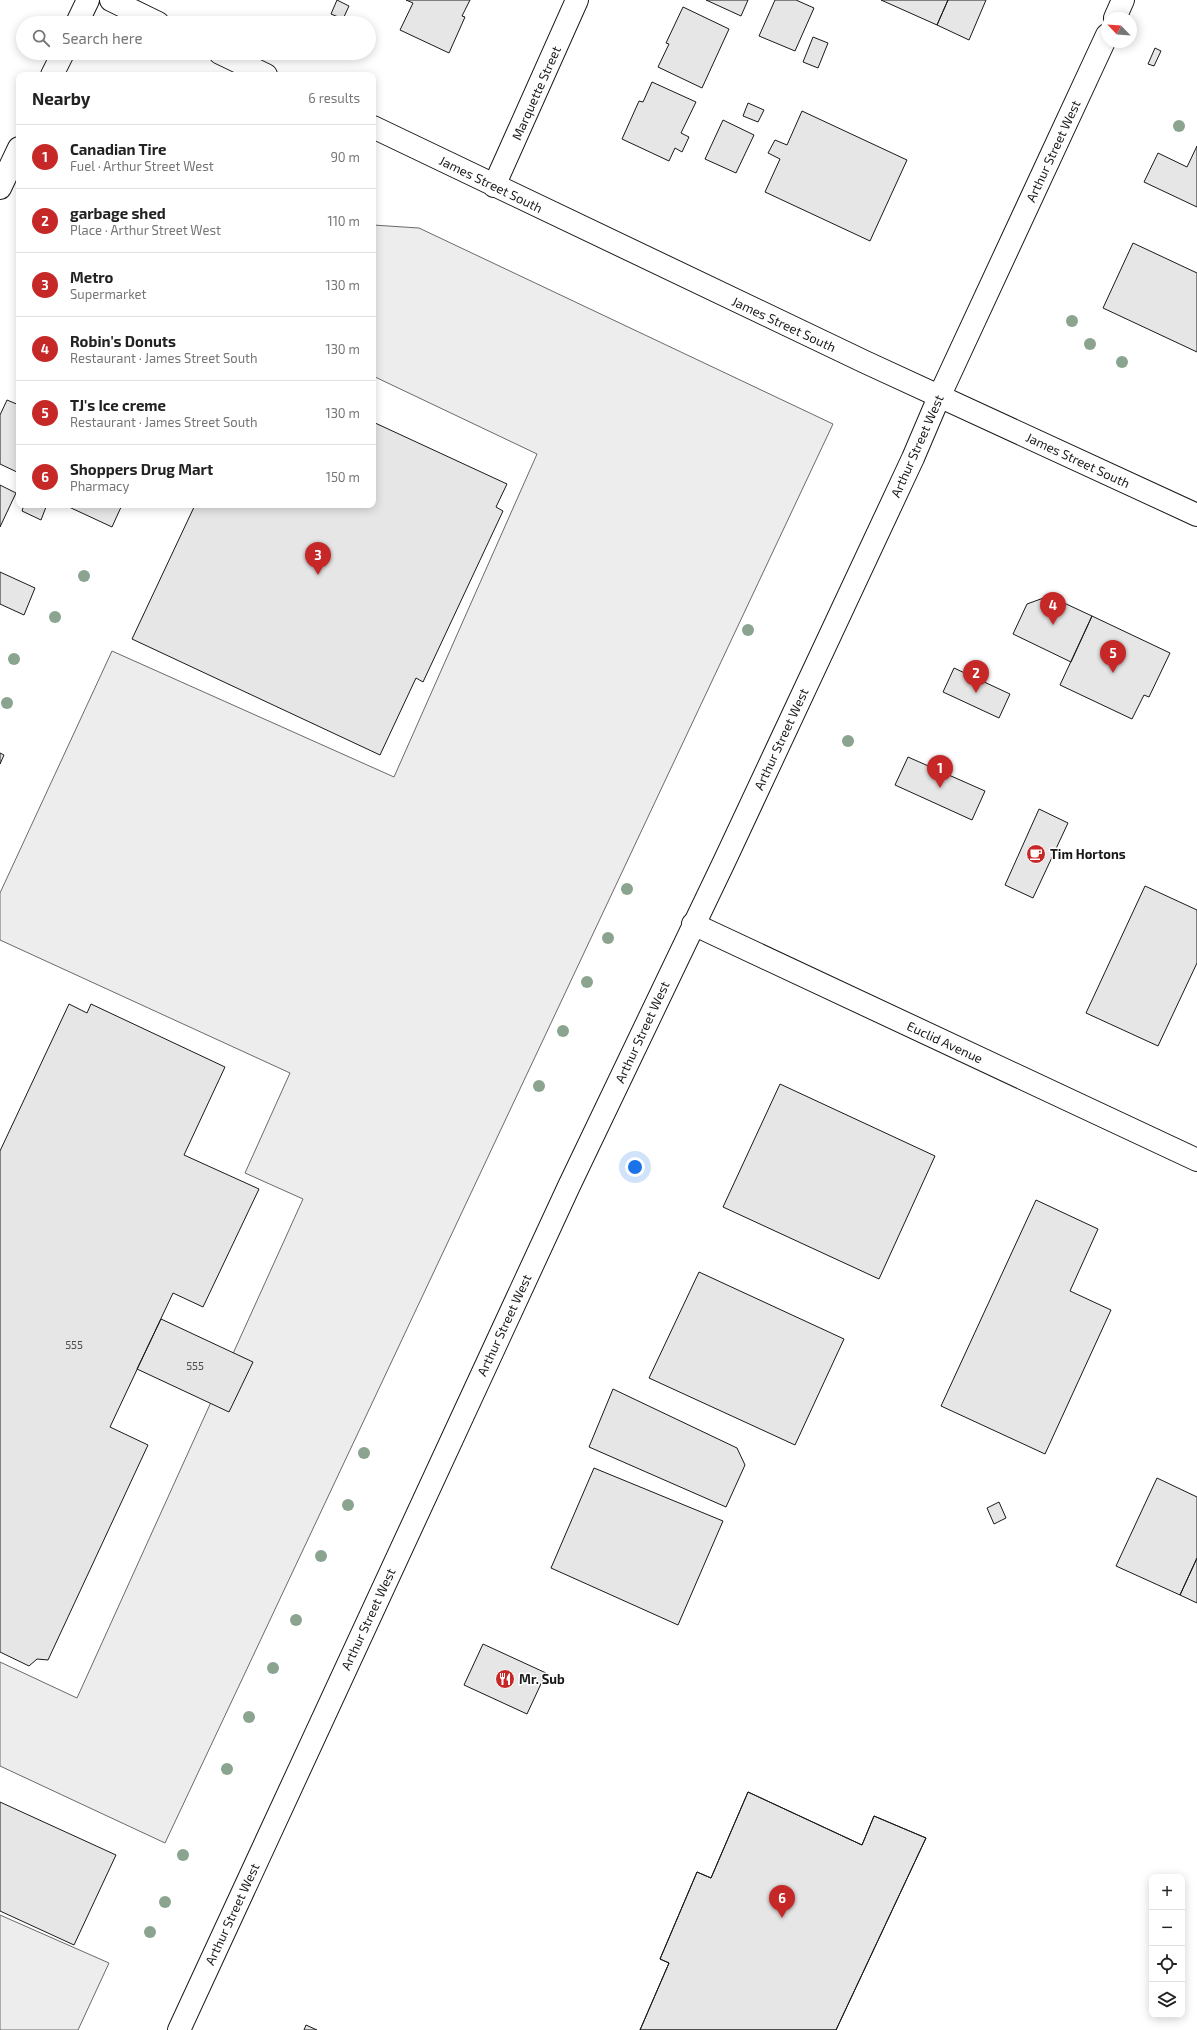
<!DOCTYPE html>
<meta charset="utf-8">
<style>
body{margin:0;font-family:"Exo 2",sans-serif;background:#f6f6f6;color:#222}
.controls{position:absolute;right:12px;bottom:12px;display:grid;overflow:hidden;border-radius:8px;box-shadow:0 2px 10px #0003}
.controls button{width:36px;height:36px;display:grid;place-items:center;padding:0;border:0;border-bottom:1px solid #e0e0e0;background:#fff;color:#222;font:20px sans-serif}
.compass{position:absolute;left:1101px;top:12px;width:36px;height:36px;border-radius:50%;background:#fff;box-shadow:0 2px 10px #0003;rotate:295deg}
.you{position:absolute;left:635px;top:1167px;width:14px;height:14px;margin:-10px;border:3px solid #fff;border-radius:50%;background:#1a73e8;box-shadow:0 0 0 6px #1a73e833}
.badge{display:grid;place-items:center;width:26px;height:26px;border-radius:50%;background:#c62828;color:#fff;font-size:13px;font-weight:700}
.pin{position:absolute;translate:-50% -33px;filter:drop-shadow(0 1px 2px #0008)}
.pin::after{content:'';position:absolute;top:21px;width:14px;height:12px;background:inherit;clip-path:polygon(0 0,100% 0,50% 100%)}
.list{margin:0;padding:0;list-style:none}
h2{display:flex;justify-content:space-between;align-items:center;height:52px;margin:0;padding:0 16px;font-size:17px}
h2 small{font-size:13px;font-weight:400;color:#767676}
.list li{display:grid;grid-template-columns:26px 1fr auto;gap:12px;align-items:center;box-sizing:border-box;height:64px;padding:0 16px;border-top:1px solid #e0e0e0}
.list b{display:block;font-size:15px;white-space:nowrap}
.list p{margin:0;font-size:13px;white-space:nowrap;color:#767676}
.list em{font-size:13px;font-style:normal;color:#767676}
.icon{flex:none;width:22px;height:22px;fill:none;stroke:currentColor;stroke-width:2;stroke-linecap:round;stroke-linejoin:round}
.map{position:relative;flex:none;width:1197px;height:2030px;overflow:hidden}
.search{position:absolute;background:#fff;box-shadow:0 2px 10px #0003;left:16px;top:16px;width:360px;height:44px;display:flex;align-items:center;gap:10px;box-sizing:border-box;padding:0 14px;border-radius:22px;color:#767676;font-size:15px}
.panel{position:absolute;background:#fff;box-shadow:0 2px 10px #0003;left:16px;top:72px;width:360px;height:436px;border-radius:8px}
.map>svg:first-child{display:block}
.parking{fill:#ededed;stroke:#6a6a6a}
.building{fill:#e6e6e6;stroke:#1a1a1a}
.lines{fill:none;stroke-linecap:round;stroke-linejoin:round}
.minor-casing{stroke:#1a1a1a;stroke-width:24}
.major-casing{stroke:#1a1a1a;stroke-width:24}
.minor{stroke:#fff;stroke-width:22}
.major{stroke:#fff;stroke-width:22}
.tree{fill:#8aa48f}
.labels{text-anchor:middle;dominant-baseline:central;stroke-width:3;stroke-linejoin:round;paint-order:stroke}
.number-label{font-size:11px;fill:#4d4d4d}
.street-label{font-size:13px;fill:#1a1a1a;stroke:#fff}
.poi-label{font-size:13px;font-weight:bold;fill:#1a1a1a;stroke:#fff;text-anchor:start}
</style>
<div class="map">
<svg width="1197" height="2030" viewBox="0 0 1197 2030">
<rect width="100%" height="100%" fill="#fff"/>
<!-- parking -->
<path class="parking" d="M373,225L419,228L833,424L165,1843L0,1766V1662L77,1698L303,1199L245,1173L290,1073L0,940V893L112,651L394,777L537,454L373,376Z
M0,1915L109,1963L78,2030H0Z"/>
<!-- building -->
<path class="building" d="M337,0L349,6L343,19L331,14Z
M406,0H470L462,16L465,17L449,53L400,30L413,3Z
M706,0H748L741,16Z
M775,0H796L814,8L795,51L759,36Z
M881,0H948L937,25Z
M948,0H986L969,40L937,25Z
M683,7L729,29L702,88L658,67L669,44L666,43Z
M813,37L828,43L818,68L803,62Z
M1155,48L1161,51L1154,66L1148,64Z
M652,82L696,102L681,133L689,137L682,152L675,148L669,161L622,139L639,101L643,102Z
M748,103L764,110L758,122L743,116Z
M802,111L907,160L870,241L765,192L780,159L768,153L775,140L787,145Z
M723,120L754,135L736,173L705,159Z
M1197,146V207L1144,182L1158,153L1187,167Z
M1133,243L1197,273V352L1103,308Z
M7,400L19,405V473L0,464V415Z
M373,422L507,484L496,507L503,511L423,682L416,678L380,755L132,639L195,505H373Z
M0,485L16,493L0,527Z
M24,505H41L46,507L41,520L22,511Z
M70,505H122L112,527L69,507Z
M0,572L35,588L24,615L0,604Z
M1049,596L1092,616L1071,662L1013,634L1027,604Z
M1092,616L1170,653L1149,697L1144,695L1132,719L1060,685Z
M954,668L1010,694L999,718L943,692Z
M0,753L4,755L0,764Z
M908,757L985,791L972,820L895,785Z
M1039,809L1068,823L1033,898L1005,885Z
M1145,886L1197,910V963L1158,1046L1086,1013Z
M69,1004L87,1013L91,1004L225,1067L184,1155L259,1189L203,1307L173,1293L110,1427L148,1445L48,1660L37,1659L29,1666L0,1652V1151Z
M780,1084L935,1156L879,1279L723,1207Z
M1036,1200L1098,1229L1070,1291L1111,1310L1045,1454L941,1406Z
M699,1272L844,1339L795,1445L649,1378Z
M161,1319L253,1362L229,1412L137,1369Z
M613,1389L737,1448L745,1465L726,1507L589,1447Z
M594,1468L723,1521L678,1625L551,1568Z
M1157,1478L1197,1497V1558L1180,1595L1116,1566Z
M999,1502L1006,1518L994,1524L987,1508Z
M1197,1558V1603L1180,1595Z
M483,1644L546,1673L527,1714L464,1685Z
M748,1792L862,1845L874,1816L926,1838L836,2030H640L669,1963L660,1959L697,1872L711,1878Z
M748,1792L862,1845L874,1816L926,1838L836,2030H640L669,1963L660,1959L697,1872L711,1878Z
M0,1802L116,1855L74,1945L0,1911Z
M306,2025L317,2030H304Z"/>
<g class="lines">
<defs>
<path id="minor" d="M111,0L158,23
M77,23L88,0
M220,53L266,75
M52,75L63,53
M373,127L865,362L1197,515
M494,186L577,0
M0,188L19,148
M693,924L1197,1160"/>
<path id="major" d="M1115,18L1123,0
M179,2030L569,1186L725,860L913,458L939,397L1107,35"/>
</defs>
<!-- minor casing -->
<use href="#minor" class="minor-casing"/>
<!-- major casing -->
<use href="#major" class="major-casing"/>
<!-- minor -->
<use href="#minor" class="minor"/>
<!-- major -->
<use href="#major" class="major"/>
</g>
<!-- trees -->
<g class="tree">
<circle cx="1179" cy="126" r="6"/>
<circle cx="1072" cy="321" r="6"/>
<circle cx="1090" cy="344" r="6"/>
<circle cx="1122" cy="362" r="6"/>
<circle cx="84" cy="576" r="6"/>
<circle cx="55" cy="617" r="6"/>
<circle cx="748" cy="630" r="6"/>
<circle cx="14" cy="659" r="6"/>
<circle cx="7" cy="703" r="6"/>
<circle cx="848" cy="741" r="6"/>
<circle cx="627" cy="889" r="6"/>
<circle cx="608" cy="938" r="6"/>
<circle cx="587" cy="982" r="6"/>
<circle cx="563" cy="1031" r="6"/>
<circle cx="539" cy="1086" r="6"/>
<circle cx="364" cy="1453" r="6"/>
<circle cx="348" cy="1505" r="6"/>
<circle cx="321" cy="1556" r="6"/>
<circle cx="296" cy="1620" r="6"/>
<circle cx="273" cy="1668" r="6"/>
<circle cx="249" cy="1717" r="6"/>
<circle cx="227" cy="1769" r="6"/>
<circle cx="183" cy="1855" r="6"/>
<circle cx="165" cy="1902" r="6"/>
<circle cx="150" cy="1932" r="6"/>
</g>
<!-- icons -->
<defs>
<symbol id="cafe-disc" viewBox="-11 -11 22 22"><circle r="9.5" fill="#c62828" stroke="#fff"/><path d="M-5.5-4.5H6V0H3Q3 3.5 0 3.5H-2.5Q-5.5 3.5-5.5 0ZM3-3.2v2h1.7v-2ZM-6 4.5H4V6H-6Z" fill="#fff"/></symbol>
<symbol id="restaurant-disc" viewBox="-11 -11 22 22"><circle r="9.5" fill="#c62828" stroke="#fff"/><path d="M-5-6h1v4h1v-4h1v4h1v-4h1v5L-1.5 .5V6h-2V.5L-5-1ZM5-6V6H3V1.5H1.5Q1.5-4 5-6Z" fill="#fff"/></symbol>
</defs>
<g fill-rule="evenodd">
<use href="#cafe-disc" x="1025" y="843" width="22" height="22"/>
<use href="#restaurant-disc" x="494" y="1668" width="22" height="22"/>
</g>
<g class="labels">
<!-- number labels -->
<g class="number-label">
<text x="74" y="1344">555</text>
<text x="195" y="1365">555</text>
</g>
<!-- street labels -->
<g class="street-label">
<text transform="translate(536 93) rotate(-66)">Marquette Street</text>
<text transform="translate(1053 151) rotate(-65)">Arthur Street West</text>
<text transform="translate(491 184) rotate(26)">James Street South</text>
<text transform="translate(784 324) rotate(25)">James Street South</text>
<text transform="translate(917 446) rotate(-66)">Arthur Street West</text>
<text transform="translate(1078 460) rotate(25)">James Street South</text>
<text transform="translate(781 739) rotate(-65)">Arthur Street West</text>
<text transform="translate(642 1032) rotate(-65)">Arthur Street West</text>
<text transform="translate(945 1042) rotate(25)">Euclid Avenue</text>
<text transform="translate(504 1325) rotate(-65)">Arthur Street West</text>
<text transform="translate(368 1619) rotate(-65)">Arthur Street West</text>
<text transform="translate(232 1914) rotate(-65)">Arthur Street West</text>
</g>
<!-- poi labels -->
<g class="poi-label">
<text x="1050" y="854">Tim Hortons</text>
<text x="519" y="1679">Mr. Sub</text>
</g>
</g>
</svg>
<div class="controls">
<button>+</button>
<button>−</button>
<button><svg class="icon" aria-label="locate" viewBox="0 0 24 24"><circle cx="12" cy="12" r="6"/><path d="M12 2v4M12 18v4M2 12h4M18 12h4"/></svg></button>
<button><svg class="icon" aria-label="layers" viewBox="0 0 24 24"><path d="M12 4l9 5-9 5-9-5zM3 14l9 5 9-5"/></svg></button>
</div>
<svg class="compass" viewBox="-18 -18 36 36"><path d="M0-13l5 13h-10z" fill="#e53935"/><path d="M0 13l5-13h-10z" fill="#767676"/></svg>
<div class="you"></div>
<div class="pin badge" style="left:940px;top:788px">1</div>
<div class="pin badge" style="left:976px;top:693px">2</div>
<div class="pin badge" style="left:318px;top:575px">3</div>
<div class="pin badge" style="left:1053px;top:625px">4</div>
<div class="pin badge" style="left:1113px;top:673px">5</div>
<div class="pin badge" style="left:782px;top:1918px">6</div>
<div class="search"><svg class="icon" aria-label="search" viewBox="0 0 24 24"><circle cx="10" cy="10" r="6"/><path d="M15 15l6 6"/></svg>Search here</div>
<section class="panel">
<h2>Nearby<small>6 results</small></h2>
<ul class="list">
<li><span class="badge">1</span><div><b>Canadian Tire</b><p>Fuel · Arthur Street West</p></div><em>90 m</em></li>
<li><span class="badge">2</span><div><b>garbage shed</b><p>Place · Arthur Street West</p></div><em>110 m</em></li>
<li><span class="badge">3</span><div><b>Metro</b><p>Supermarket</p></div><em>130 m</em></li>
<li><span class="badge">4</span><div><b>Robin's Donuts</b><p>Restaurant · James Street South</p></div><em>130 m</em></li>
<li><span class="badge">5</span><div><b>TJ's Ice creme</b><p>Restaurant · James Street South</p></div><em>130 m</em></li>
<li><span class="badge">6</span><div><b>Shoppers Drug Mart</b><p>Pharmacy</p></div><em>150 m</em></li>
</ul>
</section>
</div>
